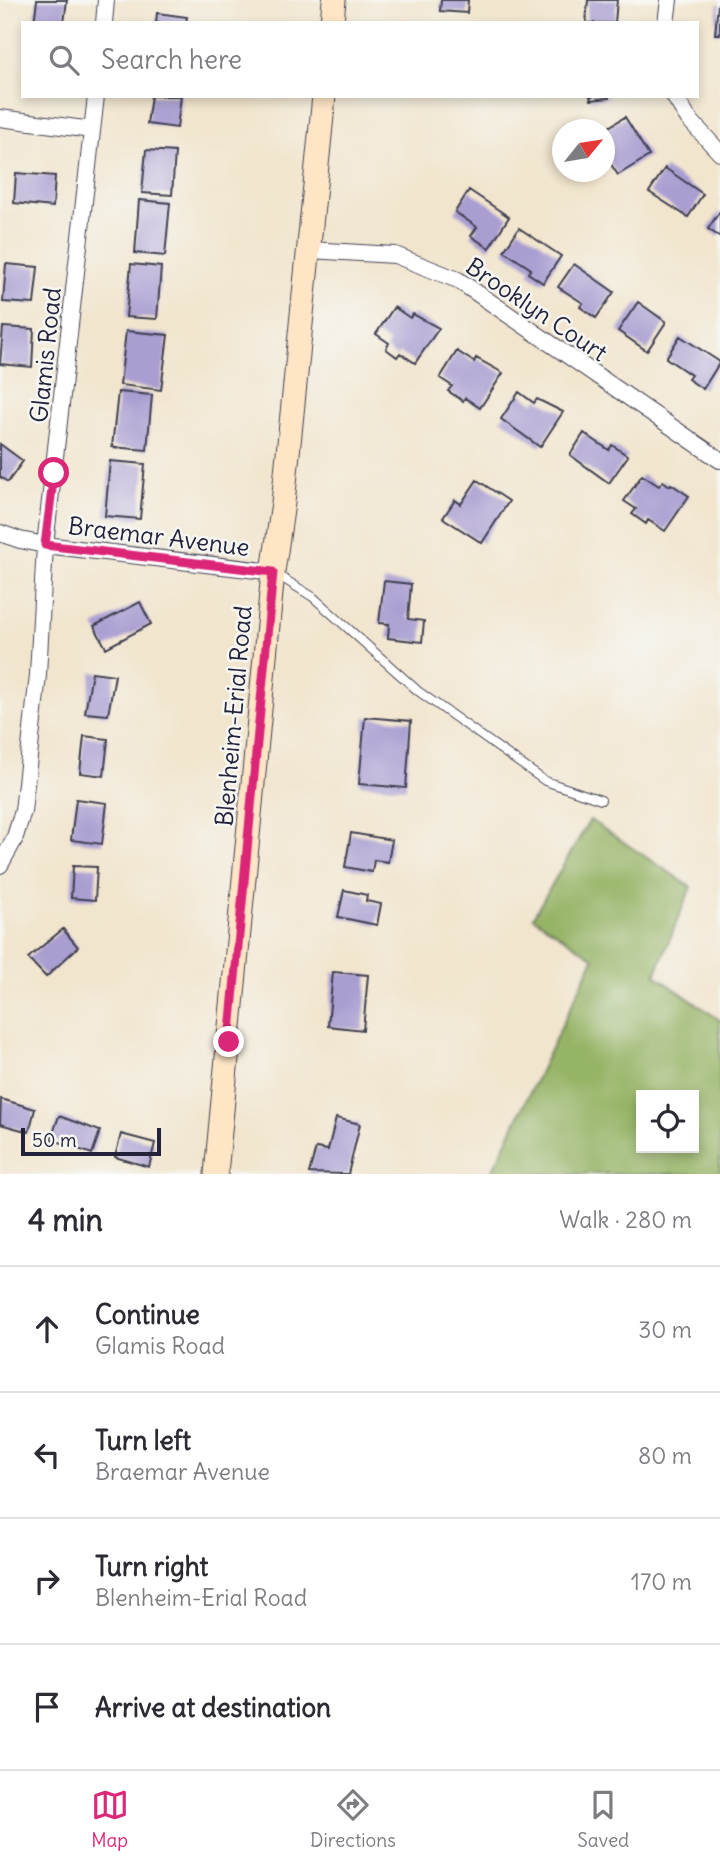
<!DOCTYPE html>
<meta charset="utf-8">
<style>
body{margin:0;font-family:Delius,sans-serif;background:#f2f2f3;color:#2b2b33}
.controls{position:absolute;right:21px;bottom:21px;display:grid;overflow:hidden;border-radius:0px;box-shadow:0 4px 10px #0003}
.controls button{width:63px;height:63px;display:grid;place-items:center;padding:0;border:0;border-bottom:2px solid #e1e1e2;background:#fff;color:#2b2b33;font:35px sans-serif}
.compass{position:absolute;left:552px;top:119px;width:63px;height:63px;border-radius:50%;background:#fff;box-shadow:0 4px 10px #0003;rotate:60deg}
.scale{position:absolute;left:21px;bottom:18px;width:140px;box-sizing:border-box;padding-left:7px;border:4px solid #22223b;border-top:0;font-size:19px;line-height:24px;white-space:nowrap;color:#22223b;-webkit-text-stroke:5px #f6f6f2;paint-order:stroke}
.stop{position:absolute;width:21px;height:21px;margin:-16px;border:5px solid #db2777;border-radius:50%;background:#fff}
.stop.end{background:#db2777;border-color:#fff;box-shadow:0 2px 7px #0008}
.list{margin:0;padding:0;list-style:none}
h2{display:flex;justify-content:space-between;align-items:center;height:91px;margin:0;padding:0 28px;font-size:30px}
h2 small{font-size:23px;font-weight:400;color:#7c7c81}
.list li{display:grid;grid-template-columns:46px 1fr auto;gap:21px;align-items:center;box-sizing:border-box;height:126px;padding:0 28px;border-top:2px solid #e1e1e2}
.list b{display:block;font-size:26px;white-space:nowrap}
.list p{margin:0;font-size:23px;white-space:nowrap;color:#7c7c81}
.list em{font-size:23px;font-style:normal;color:#7c7c81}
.icon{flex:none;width:38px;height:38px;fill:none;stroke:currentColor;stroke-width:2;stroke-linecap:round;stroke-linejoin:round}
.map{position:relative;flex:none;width:720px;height:1174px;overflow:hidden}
.search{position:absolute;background:#fff;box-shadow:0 4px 10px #0003;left:21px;right:21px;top:21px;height:77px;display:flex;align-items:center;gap:18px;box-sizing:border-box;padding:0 24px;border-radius:0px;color:#7c7c81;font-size:26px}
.sheet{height:595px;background:#fff}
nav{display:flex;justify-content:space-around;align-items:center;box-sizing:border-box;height:98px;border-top:2px solid #e1e1e2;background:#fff;font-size:19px;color:#7c7c81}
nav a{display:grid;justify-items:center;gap:4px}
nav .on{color:#db2777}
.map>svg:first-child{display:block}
.forest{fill:#96b466;stroke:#5c6b50;stroke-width:2;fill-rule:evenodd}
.building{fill:#a99dd1}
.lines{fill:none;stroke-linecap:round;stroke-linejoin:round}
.service-casing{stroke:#413f51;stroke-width:10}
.minor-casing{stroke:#413f51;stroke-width:18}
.secondary-casing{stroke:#413f51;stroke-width:25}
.service{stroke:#fff;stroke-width:8}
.minor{stroke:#fff;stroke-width:16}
.secondary{stroke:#fde5c5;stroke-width:23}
.route{stroke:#db2777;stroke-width:9}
.labels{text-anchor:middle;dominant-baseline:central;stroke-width:5;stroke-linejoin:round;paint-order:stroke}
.street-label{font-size:24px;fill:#22223b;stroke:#f6f6f2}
</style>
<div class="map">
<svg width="720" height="1174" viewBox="0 0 720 1174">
<rect width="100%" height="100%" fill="#f6f6f2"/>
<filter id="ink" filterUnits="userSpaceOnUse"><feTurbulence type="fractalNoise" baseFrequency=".0143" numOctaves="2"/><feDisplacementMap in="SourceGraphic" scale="14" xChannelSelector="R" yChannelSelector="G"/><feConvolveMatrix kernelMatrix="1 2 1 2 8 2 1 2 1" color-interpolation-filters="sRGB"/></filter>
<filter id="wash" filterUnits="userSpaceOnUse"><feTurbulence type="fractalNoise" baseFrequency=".00686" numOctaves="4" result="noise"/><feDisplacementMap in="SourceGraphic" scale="28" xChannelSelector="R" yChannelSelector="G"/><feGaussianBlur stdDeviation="1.57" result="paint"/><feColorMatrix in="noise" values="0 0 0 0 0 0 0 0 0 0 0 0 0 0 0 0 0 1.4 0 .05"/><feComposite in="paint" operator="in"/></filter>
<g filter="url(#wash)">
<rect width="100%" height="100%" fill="#f1e5cd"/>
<!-- forest -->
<path class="forest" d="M590,820L691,887L655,975L720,1020V1174H491L594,958L533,917ZM641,1095H694V1148H641Z"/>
<g id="blocks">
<!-- building -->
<path class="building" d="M37,0H67L64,23H34Z
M441,0H468L467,13L440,11Z
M588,0H617L615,23H586Z
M718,4H720V34H715Z
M157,13L187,17L186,23H156Z
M151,96H181L177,128L147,124Z
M590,96H609V98L591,100Z
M625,117L649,156L618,175L604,154V130Z
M146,150L175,152L172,195L142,193Z
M665,168L703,194L688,217L649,192Z
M16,173L55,176L53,207L14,203Z
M469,190L509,217L489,248L471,236L477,227L455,212Z
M139,200L170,203L165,256L135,253Z
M720,211V237L708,229Z
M519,228L561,256L543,283L528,273L531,269L504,251Z
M6,264L38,267L34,304L3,302Z
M131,264L161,267L157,319L126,317Z
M574,264L614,292L596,318L580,307L583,303L558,287Z
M638,302L666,322L647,351L618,331Z
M394,307L410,318L413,314L439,328L415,363L400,353L397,357L386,349L389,343L376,334Z
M3,327L34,329L32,367L0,364Z
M126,331L168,335L161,390L120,385Z
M680,336L720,362L703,389L688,379L691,375L666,358Z
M457,351L474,362L476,358L503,373L480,408L465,398L463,401L448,391L452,386L440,378Z
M118,392L152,395L147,450L112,447Z
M519,392L534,403L537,399L563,412L540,447L501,419Z
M584,433L609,450L612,445L628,456L609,483L570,455Z
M0,444L23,461L8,482L0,477Z
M110,461L145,464L140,519L105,516Z
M642,475L659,486L663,481L670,486L671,484L689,496L665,531L648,520L646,524L632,514L636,509L624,501Z
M477,480L509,501L482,543L443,518L455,500L461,504Z
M384,581L411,584L408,619L424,621L422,642L388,638L389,624L379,623Z
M140,602L151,624L106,648L94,626Z
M92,672L115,675L108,715L85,713Z
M365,717L411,721L406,788L359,784Z
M84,736L108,739L104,776L80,773Z
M76,799L107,803L102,844L71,840Z
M351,833L392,840L388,862L374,860L372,872L345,867Z
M73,866L97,867L95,900L71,898Z
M344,890L367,895L366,901L381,904L377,925L338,917Z
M63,929L78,947L46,977L28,958Z
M333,972L368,975L363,1030L328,1026Z
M1,1099L35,1109L29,1132L0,1124Z
M59,1116L100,1131L92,1154L51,1139Z
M336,1118L360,1124L348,1174L309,1173L316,1148L328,1150Z
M121,1134L155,1143L149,1167L115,1157Z"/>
</g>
</g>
<g filter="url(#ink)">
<use href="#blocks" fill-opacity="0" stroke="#413f51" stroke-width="2"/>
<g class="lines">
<defs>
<path id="service" d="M276,574L313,597L418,691L545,781L601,800"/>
<path id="minor" d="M104,23L106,0
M666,23L669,0
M674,96L688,118L720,153
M0,118L92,130
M309,250L395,255L458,280L720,460
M0,533L20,540L45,545L273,572
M0,865L14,840L23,811L38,675L45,545L96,96"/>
<path id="secondary" d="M332,23L334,0
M216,1174L273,572L283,503L324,96"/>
</defs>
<!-- service casing -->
<use href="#service" class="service-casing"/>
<!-- minor casing -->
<use href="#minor" class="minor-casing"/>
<!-- secondary casing -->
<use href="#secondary" class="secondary-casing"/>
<!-- service -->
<use href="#service" class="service"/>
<!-- minor -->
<use href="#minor" class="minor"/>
<!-- secondary -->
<use href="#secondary" class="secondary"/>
</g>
</g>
<g class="lines" filter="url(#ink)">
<!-- route -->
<path class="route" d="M54,473L45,545L273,572L229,1042"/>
</g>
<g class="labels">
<!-- street labels -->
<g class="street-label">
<text transform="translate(537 309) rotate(34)">Brooklyn Court</text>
<text transform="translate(45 355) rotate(-84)">Glamis Road</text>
<text transform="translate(159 536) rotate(7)">Braemar Avenue</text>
<text transform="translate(233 716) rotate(-85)">Blenheim-Erial Road</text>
</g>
</g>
</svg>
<div class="controls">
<button><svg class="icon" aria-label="locate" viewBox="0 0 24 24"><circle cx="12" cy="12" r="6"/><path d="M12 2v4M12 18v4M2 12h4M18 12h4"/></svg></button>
</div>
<svg class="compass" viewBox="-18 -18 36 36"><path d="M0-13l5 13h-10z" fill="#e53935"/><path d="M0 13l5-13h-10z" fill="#7c7c81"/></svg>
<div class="scale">50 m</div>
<div class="stop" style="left:54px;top:473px"></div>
<div class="stop end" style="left:229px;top:1042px"></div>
<div class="search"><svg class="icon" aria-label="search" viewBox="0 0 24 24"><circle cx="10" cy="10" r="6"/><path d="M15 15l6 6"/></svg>Search here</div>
</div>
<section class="sheet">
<h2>4 min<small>Walk · 280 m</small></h2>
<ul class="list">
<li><svg class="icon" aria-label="ahead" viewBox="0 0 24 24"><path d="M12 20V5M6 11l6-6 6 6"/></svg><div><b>Continue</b><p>Glamis Road</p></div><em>30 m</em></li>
<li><svg class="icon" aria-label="left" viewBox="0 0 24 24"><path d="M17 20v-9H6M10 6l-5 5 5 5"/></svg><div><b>Turn left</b><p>Braemar Avenue</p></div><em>80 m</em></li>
<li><svg class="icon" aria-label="right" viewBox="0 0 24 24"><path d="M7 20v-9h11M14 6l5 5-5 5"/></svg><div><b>Turn right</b><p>Blenheim-Erial Road</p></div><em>170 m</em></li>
<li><svg class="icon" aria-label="arrive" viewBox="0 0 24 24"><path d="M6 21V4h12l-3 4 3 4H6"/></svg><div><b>Arrive at destination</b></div></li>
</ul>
</section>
<nav>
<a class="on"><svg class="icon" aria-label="map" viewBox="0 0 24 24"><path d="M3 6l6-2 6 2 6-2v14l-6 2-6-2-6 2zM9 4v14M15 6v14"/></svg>Map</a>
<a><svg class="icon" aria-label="directions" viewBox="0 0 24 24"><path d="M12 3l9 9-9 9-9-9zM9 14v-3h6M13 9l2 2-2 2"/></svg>Directions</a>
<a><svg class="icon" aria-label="saved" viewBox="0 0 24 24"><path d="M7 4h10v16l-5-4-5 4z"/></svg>Saved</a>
</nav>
